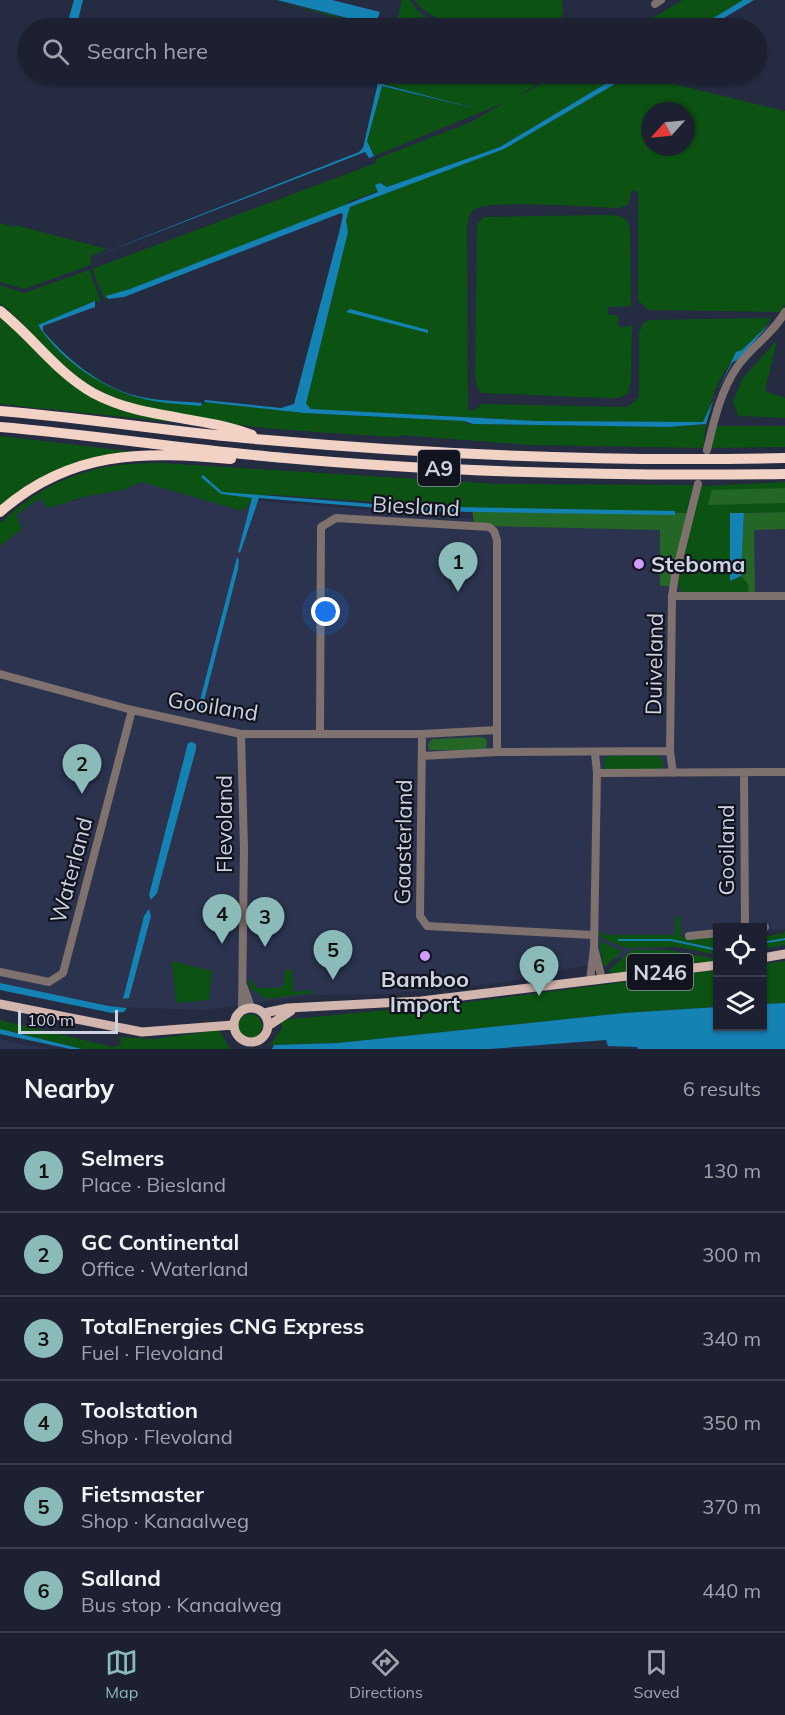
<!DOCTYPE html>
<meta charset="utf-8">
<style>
body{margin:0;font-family:Mulish,sans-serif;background:#292d3d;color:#f1f3f6}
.controls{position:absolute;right:18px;bottom:18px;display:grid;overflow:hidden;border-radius:0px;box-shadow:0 2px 4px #0004}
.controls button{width:54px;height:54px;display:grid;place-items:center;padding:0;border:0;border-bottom:2px solid #3a3e4d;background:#1c2031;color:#f1f3f6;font:30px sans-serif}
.compass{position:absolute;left:641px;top:102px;width:54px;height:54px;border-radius:50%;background:#1c2031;box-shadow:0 2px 4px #0004;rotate:243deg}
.scale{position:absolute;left:18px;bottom:15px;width:100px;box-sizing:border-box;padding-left:6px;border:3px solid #ced3e1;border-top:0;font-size:16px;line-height:21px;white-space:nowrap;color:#ced3e1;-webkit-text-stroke:4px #11141e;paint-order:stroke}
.you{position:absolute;left:326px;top:612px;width:21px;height:21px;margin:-15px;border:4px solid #fff;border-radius:50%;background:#1a73e8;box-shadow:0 0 0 9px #1a73e833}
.badge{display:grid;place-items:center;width:39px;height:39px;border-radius:50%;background:#8bbbb9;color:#111;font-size:20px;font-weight:700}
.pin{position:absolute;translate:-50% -50px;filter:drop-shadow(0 2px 3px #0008)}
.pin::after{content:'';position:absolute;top:32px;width:21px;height:18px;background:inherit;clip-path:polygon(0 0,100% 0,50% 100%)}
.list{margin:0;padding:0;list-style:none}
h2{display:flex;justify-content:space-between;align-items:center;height:78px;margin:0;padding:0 24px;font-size:26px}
h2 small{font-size:20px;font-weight:400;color:#a0a3ab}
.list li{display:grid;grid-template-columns:39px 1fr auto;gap:18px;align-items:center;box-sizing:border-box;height:84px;padding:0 24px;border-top:2px solid #3a3e4d}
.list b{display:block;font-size:22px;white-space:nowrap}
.list p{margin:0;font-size:20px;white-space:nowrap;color:#a0a3ab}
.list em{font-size:20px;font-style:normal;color:#a0a3ab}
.icon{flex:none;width:33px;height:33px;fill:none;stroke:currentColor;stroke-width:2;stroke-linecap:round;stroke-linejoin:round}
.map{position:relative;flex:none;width:785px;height:1049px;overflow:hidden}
.search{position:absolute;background:#1c2031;box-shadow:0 2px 4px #0004;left:18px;right:18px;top:18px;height:66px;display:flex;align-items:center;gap:15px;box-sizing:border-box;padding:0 21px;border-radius:33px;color:#a0a3ab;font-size:22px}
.sheet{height:582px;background:#1c2031}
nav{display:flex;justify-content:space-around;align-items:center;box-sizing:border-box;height:84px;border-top:2px solid #3a3e4d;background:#1c2031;font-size:16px;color:#a0a3ab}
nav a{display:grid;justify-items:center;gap:3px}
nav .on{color:#8bbbb9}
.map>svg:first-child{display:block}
.built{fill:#2b334f}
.green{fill:#0c5212;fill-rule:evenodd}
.forest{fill:#246626}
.water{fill:#1582b4}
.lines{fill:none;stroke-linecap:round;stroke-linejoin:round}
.stream{stroke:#1582b4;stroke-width:2}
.minor{stroke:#7f716d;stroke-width:8}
.major{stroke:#d2b6ad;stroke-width:9}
.highway{stroke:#f3d2c6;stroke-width:10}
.poi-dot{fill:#d09dff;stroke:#11141e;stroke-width:2}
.labels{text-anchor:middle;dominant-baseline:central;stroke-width:4.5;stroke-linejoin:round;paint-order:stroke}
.shield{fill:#11141e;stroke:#959aa6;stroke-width:1.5}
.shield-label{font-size:21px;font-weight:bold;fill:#ced3e1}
.street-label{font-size:22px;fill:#ced3e1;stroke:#11141e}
.poi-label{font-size:22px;font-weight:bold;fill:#ced3e1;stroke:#11141e;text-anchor:start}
</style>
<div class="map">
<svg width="785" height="1049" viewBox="0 0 785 1049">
<rect width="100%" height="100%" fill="#252b41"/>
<!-- built -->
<path class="built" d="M141,482L215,497L461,518L676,525L785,516V929L763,931L762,927H718L717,937L514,981L391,994L314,995L204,1010L119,1007L0,983V546L22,529L16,516L40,497L77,501L83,497L123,490Z
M0,1039L25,1045L53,1049H0Z"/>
<!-- green -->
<path class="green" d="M270,0L375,25L380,19L378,26L374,27Z
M402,0H410L418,11L427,18L412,17L458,28H395L399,13H402L399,12Z
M415,0H562L563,12L557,28L526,24L525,28C493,29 434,30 415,0Z
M683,0H743L697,28H636Z
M383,74H554L511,100L559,74H622L500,147L387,187L382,183L376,185L378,191L348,202L345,206L130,289L109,295L105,300L92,269L376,163V159L471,122L506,102L374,156L367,141L381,86L481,110L385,85L381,83Z
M632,74L785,111V304L780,312H776L648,310L638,300V192L632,190L628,205L619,208C595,207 492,200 477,208C468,212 468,220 467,228L468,410H475L482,404L627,407L639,397V334L643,323L649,320L771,318C764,331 749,342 739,353C715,378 705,414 704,448L529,445L400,435L398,437C312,431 155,428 84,382C52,362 31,326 0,304V285L24,293L89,270L101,302L94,301L38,326L75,364L111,387L131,396L202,405L204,402L304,413L464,421L468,424L668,427L703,425V422L537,421L311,409L306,404L348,232L346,220L350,207L504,149ZM650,111H686V147H650Z
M604,215L621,216L628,221L630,231L631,306L608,307V314L618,316V325L622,328L632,325L631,381L628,393L620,398H606L481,393L477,387L475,375L477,224L484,217Z
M0,223L14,227L15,225L107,249L91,256V265L24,289L0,282Z
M0,316L73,384L171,422L0,404Z
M777,340L765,391L785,398V418L738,416L733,402L742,379Z
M716,426H785V447L711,448Z
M0,436L136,452L53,471L29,484L0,509Z
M161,463L499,484L693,485L687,513L472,509L276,495H258L243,511L141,482L123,490L83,497L48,508L40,498L16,515L22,529L0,546V523C49,478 94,462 161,463Z
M785,482V512L731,513V580L741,576L748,584L749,596L683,595L677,582L701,486Z
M609,756H659L664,765L659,770L605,769L603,759Z
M680,916L681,937L714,936L717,955L678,947L626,948L602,938L598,932H603L604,935H675V917Z
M785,928V945L763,949V937L784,933Z
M599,941L622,951L606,966H603Z
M631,950H669L717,959V962C696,965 675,959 652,963C635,966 625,979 608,971Z
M172,961L212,971L209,1000L176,1003Z
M785,961V1003L763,1004L762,964Z
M285,970H292L293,992L312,990L313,993L266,999L250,988L248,980H251L257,988H280L284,984Z
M717,970V1007L624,1013L338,1043L270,1045L282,1028L281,1020L461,1003Z
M238 1026a12 12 0 1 1 24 0a12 12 0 1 1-24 0Z
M0,1020L113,1047L120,1045L121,1037L154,1039L219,1030L230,1049H82L0,1029Z"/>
<!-- forest -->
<path class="forest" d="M785,488V503L708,505L712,490Z
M472,509L687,513L670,586H660V530L488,526L474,524Z
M785,512V529L754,530L755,596H749L748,584L741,576L744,513Z
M482,737L487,740L486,750H429L428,745L432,739Z"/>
<!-- water -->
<path class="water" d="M74,0H83L76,28H66Z
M277,0H332L380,12L375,25Z
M743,0H754L707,28H697Z
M380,74H383L381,83L385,85L482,110L382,86L367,141L374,156L369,158L365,152L91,258L359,152L363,148Z
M622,74H632L504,149L350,207L346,220L348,232L306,404L311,409L537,421L703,422L736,352L742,350L772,321L741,357L732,363L714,398L706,424L668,427L473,424L464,421L304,413L204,402L205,400L281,408L294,404L340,229L343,215L341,213L124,297L108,299L106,296L130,289L378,192L375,185L380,183L387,187L500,147Z
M95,301V307L43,326V331C66,358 98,385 133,395C154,401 179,401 202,403L201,406C179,404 155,403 133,396C98,385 58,357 38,325Z
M350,309L428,330V333L346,312Z
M203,475L222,492L399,506L675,511V515L414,511L259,498L240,553L238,552L252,498L221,494L201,477Z
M730,513H744L741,576L730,581Z
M237,557L239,560L238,569L202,709L198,708Z
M192,742L196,744V749L157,893L151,900L149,895L188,743Z
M149,909L151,916L129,998L123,999L144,916Z
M0,983L109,1006L127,1008L124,1012L112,1013L0,990Z
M785,1003V1049H638L637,1047L608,1046L606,1040L489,1049H272L274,1045L338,1043L624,1013L717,1007L718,1026H762L763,1004Z
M0,1029L82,1049H70L0,1034Z"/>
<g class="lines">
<!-- stream -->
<path class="stream" d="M619,940H671L718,950
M762,943L785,939"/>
<!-- minor -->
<path class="minor" d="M655,4L661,0
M707,450C714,421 720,392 737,367C751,347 773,334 785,312
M672,596L675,576L698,484
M0,674L132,710L241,734H422L497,730
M320,732L321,527L336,518L489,527L494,531L497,540V752
M241,734L244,849L242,1010
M422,734L420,916L427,926L593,935
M422,756L497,752L670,751
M744,772L745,927
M597,773L785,772
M673,773L670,751L672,596H785
M760,927H765
M689,936L718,933
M594,948L602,979
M0,972L49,982L63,973L132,710
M590,981L594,948L597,773L595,753
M243,985L251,1007"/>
<!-- major -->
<path class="major" d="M762,958L785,954
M0,1004L142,1032L233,1025
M234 1025a17 17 0 1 1 34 0a17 17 0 1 1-34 0Z
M264,1013L288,1008L421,1001L718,965
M268,1026L291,1011"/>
<!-- highway -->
<path class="highway" d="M0,311C33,337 56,372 93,393C143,420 200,415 252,435
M0,411C89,418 178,433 267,440C439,455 612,462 785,458
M0,427C95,435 190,450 285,458C451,473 618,476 785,474
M0,512C70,450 143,451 231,459"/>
</g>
<!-- markers -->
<g class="poi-dot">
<circle cx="639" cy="564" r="6"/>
<circle cx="425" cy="956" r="6"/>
</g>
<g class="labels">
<!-- shield labels -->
<g class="shield">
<rect x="418" y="450" width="42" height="36" rx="4.5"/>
<rect x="627" y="954" width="66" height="36" rx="4.5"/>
</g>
<g class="shield-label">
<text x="439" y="468">A9</text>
<text x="660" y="972">N246</text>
</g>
<!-- street labels -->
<g class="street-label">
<text transform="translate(416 506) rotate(3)">Biesland</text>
<text transform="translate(654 664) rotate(-89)">Duiveland</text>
<text transform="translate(213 706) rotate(9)">Gooiland</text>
<text transform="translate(224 824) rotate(-90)">Flevoland</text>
<text transform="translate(403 842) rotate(-89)">Gaasterland</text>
<text transform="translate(726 850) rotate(-90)">Gooiland</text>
<text transform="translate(71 870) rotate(-75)">Waterland</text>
</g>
<!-- poi labels -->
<g class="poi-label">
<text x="651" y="564">Steboma</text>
<text x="425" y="979" text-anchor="middle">Bamboo<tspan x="425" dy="25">Import</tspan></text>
</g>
</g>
</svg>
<div class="controls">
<button><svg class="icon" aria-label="locate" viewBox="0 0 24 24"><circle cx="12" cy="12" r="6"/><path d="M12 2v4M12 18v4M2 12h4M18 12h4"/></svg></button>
<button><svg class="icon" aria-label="layers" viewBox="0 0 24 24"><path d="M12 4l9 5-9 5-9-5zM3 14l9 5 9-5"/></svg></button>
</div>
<svg class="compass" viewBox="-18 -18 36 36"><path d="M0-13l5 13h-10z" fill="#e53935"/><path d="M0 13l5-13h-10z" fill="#a0a3ab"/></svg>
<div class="scale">100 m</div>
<div class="you"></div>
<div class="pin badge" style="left:458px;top:592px">1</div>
<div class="pin badge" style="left:82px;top:794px">2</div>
<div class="pin badge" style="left:265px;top:947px">3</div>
<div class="pin badge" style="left:222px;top:944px">4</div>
<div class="pin badge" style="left:333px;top:980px">5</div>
<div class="pin badge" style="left:539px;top:996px">6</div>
<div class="search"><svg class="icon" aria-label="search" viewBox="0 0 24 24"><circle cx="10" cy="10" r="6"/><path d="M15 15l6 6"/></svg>Search here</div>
</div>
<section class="sheet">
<h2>Nearby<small>6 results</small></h2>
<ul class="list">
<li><span class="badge">1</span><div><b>Selmers</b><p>Place · Biesland</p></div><em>130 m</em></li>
<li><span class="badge">2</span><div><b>GC Continental</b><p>Office · Waterland</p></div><em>300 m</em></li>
<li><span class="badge">3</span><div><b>TotalEnergies CNG Express</b><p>Fuel · Flevoland</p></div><em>340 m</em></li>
<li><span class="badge">4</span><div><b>Toolstation</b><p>Shop · Flevoland</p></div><em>350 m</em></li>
<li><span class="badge">5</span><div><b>Fietsmaster</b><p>Shop · Kanaalweg</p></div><em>370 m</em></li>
<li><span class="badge">6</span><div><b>Salland</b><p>Bus stop · Kanaalweg</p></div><em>440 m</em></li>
</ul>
</section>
<nav>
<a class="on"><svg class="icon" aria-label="map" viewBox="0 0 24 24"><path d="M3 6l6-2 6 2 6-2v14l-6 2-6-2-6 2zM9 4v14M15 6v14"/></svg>Map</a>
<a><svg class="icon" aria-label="directions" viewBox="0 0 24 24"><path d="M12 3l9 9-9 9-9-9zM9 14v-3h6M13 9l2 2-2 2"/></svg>Directions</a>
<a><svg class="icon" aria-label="saved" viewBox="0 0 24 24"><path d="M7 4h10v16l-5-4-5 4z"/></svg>Saved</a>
</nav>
